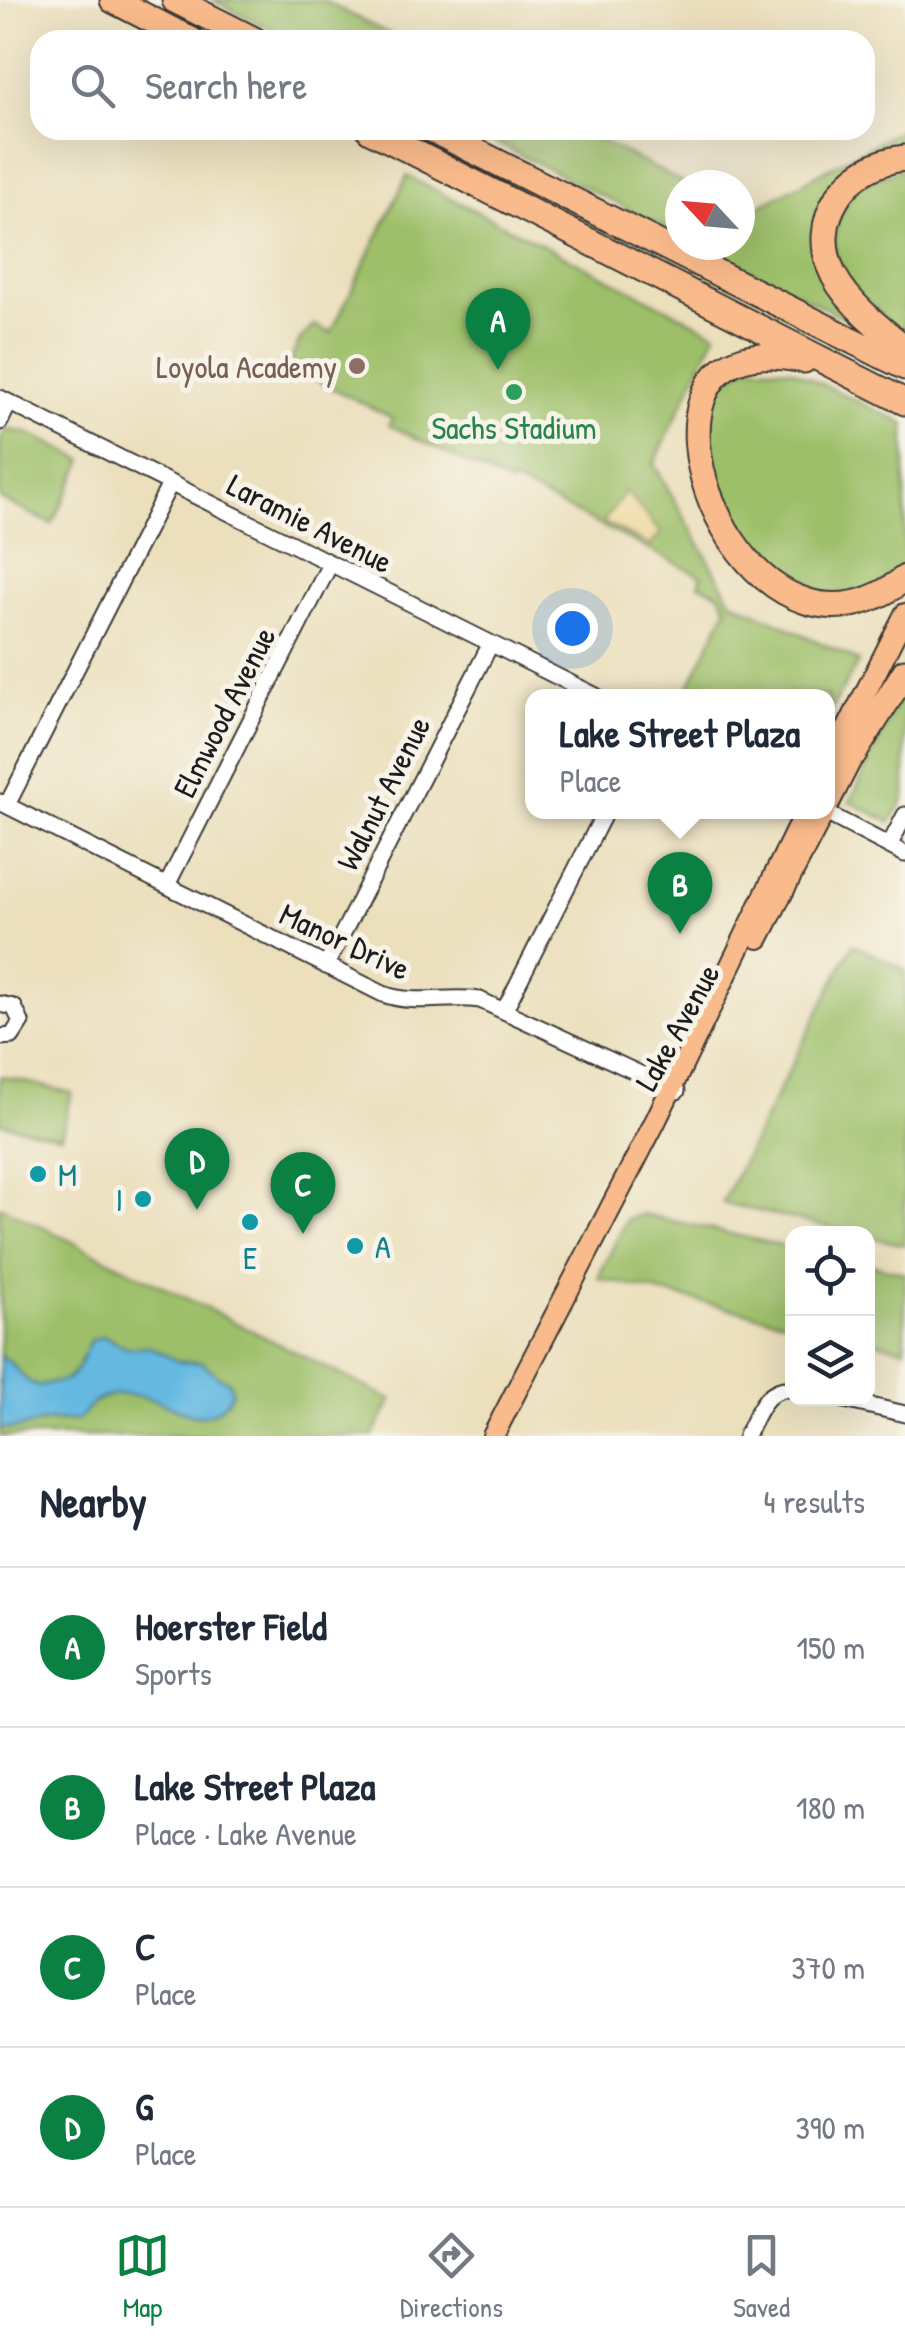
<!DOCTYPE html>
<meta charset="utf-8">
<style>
body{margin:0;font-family:"Patrick Hand",sans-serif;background:#f6f6f7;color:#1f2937}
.controls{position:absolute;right:30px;bottom:30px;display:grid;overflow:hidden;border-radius:20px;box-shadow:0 10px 40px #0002}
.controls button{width:90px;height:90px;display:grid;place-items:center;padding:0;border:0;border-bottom:2px solid #e0e1e3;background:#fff;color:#1f2937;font:50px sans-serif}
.compass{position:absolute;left:665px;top:170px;width:90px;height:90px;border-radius:50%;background:#fff;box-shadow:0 10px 40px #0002;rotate:296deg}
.you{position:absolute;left:572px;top:628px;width:35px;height:35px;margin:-25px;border:8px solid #fff;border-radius:50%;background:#1a73e8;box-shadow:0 0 0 15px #1a73e833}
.badge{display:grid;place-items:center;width:65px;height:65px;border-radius:50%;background:#0b8043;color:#fff;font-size:32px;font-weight:700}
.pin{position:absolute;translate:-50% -82px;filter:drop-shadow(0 2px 5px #0008)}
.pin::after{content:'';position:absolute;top:52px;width:35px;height:30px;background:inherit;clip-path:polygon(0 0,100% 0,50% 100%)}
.popup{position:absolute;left:525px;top:689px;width:310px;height:130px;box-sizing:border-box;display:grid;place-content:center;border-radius:20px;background:#fff;filter:drop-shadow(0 2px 8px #0005);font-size:32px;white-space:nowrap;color:#747a83}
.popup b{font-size:38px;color:#1f2937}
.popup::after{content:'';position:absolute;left:50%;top:100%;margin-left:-20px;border:20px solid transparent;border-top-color:#fff}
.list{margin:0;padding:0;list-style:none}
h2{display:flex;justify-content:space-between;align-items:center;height:130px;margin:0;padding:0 40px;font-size:42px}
h2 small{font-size:32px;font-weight:400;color:#747a83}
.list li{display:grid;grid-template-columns:65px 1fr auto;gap:30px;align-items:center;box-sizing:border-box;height:160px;padding:0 40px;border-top:2px solid #e0e1e3}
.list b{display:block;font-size:38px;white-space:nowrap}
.list p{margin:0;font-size:32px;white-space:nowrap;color:#747a83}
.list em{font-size:32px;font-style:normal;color:#747a83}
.icon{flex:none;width:55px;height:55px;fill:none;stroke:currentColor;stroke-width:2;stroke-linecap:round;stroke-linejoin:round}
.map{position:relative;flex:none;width:905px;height:1436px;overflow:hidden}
.search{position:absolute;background:#fff;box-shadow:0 10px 40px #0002;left:30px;right:30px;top:30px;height:110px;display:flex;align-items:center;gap:25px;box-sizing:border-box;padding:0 35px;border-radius:30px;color:#747a83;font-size:38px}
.sheet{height:770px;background:#fff}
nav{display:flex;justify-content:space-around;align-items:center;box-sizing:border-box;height:140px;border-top:2px solid #e0e1e3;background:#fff;font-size:28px;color:#747a83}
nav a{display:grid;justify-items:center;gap:5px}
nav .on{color:#0b8043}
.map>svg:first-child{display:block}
.green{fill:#9dbf69;stroke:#5c6e42;stroke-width:2.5}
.sand{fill:#eeda9e;stroke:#857b5d;stroke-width:2.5}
.water{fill:#65b9e1;stroke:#406a7e;stroke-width:2.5}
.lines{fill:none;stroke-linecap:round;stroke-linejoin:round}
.minor-casing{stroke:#3b3934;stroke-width:19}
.major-casing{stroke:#3b3934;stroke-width:24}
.highway-casing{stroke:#3b3934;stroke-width:29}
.minor{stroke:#fff;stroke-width:15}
.major{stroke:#fabb8c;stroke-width:20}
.highway{stroke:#fabb8c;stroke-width:25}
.education-dot{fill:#8d6e63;stroke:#f7f3e8;stroke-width:4}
.leisure-dot{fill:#2e9e5b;stroke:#f7f3e8;stroke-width:4}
.culture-dot{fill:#0f9aa8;stroke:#f7f3e8;stroke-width:4}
.labels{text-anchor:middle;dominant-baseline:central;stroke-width:10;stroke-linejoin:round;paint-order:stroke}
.education-label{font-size:32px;fill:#785e54;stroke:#f7f3e8;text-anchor:end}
.leisure-label{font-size:32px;fill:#27864d;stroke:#f7f3e8}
.street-label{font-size:32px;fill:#1c1c1c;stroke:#f7f3e8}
.culture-label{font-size:32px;fill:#0d838f;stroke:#f7f3e8;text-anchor:start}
</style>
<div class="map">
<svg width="905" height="1436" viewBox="0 0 905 1436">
<rect width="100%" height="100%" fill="#f7f3e8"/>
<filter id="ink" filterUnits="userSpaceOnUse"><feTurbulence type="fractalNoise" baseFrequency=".01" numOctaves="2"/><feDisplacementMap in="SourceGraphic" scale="20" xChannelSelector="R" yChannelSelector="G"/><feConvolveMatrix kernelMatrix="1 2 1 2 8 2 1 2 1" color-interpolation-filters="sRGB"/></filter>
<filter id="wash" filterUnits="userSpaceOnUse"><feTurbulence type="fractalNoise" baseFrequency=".0048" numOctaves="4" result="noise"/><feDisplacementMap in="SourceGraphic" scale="40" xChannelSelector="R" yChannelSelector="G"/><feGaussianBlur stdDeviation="2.25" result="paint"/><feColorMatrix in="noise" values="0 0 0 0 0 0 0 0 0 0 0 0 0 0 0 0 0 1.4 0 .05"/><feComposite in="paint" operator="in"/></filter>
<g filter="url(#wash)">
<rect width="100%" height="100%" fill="#ebdfbc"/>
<!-- green -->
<path class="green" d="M212,0H322L401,40H293Z
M905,127V148C862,152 845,167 822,203L851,311L849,320L700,245H740V212L745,214Z
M471,130H579L688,185H680V235Z
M905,167V335C876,309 821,270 837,224C841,211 849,199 855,187Z
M407,176L716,333L654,464L732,601L859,661L828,715V696H684L727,608L720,594L699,584L702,576L513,482L511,485L389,425L392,418L288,366L300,340L314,325L331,333Z
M750,365L791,369L905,424V564L876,588L834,596L790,584L753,554L711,474L708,411L722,383Z
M6,429L30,434L84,460L52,524L0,499V442Z
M905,686V798L891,822L850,802Z
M853,944L905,970V1245L868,1237V1234L854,1233L722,1203Z
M0,1076L72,1093L61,1136L0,1123Z
M0,1206L392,1400L373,1436H0Z
M643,1214L792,1248V1323L598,1278L626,1220Z
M868,1264L905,1273V1349L868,1340Z"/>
<!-- sand -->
<path class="sand" d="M626,492L661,533L650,546L603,522Z"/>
<!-- water -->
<path class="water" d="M103,1336L128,1348L148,1346L180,1362H202L219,1377L229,1381C233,1390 233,1394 226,1402C203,1429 181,1409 155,1400C142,1395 121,1393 108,1396C94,1399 87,1411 77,1420L46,1421L19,1428L0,1429V1356C19,1364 21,1383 39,1386C47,1383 54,1383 63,1381C79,1376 82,1353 91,1340Z"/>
</g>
<g filter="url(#ink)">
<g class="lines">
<defs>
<path id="minor" d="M0,398L596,696
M0,422L9,403
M0,802L383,994C416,1006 446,995 480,1000L677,1091
M7,805L170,484
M824,812L905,854
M889,846L905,815
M167,885L330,564
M326,966L490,645
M0,1004L14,1007L21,1022L12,1036L0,1037
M505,1009L605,812
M836,1398L905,1414
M746,1436C757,1415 765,1386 792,1389"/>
<path id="major" d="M828,767L905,614
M828,805L861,740
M759,938L824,812
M493,1436L655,1122L805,812"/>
<path id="highway" d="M113,0L191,40
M175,0L254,40
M370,130L905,402
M433,130L905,367
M905,158C847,163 806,220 834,276C849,304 880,329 905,348
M804,360C776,355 747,351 723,369C642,433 765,689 905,578
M854,753L905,672"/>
</defs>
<!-- minor casing -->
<use href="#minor" class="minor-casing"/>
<!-- major casing -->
<use href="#major" class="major-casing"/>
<!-- highway casing -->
<use href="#highway" class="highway-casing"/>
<!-- minor -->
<use href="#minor" class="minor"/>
<!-- major -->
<use href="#major" class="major"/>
<!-- highway -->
<use href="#highway" class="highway"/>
</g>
</g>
<!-- markers -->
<circle class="education-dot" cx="357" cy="366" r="10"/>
<circle class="leisure-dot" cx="514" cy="392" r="10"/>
<g class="culture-dot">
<circle cx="38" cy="1174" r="10"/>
<circle cx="143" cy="1199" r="10"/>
<circle cx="250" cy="1222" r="10"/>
<circle cx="355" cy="1246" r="10"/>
</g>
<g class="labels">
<!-- education labels -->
<g class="education-label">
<text x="337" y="366">Loyola Academy</text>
</g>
<!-- leisure labels -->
<g class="leisure-label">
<text x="514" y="427">Sachs Stadium</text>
</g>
<!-- street labels -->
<g class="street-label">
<text transform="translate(310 523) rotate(27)">Laramie Avenue</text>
<text transform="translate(224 712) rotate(-63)">Elmwood Avenue</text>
<text transform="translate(383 793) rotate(-63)">Walnut Avenue</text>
<text transform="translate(345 941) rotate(25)">Manor Drive</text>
<text transform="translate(677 1027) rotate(-61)">Lake Avenue</text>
</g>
<!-- culture labels -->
<g class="culture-label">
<text x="58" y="1174">M</text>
<text x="123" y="1199" text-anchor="end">I</text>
<text x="375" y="1246">A</text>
<text x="250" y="1257" text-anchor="middle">E</text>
</g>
</g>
</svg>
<div class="controls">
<button><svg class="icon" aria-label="locate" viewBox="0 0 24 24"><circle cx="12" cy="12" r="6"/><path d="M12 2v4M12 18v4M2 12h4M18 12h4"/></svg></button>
<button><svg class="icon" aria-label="layers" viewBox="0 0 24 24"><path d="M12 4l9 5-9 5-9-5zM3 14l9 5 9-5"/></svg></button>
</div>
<svg class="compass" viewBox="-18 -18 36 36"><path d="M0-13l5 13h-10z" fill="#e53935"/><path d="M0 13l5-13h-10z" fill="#747a83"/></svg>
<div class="you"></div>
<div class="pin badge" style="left:498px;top:370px">A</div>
<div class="pin badge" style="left:680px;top:934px">B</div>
<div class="popup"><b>Lake Street Plaza</b>Place</div>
<div class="pin badge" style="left:303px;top:1234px">C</div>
<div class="pin badge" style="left:197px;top:1210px">D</div>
<div class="search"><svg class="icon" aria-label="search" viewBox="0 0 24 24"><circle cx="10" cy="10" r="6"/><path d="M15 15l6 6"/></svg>Search here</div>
</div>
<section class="sheet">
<h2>Nearby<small>4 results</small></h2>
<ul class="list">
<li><span class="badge">A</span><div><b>Hoerster Field</b><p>Sports</p></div><em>150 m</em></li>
<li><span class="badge">B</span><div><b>Lake Street Plaza</b><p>Place · Lake Avenue</p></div><em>180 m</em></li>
<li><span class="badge">C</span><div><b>C</b><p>Place</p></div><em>370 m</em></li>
<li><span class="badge">D</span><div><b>G</b><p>Place</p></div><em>390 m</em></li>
</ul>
</section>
<nav>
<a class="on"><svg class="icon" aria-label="map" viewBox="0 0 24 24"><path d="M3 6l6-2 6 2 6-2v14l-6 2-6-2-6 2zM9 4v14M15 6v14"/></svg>Map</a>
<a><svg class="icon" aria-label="directions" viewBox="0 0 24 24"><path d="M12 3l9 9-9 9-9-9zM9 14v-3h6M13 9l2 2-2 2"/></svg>Directions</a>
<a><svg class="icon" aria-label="saved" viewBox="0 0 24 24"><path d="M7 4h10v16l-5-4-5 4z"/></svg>Saved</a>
</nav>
